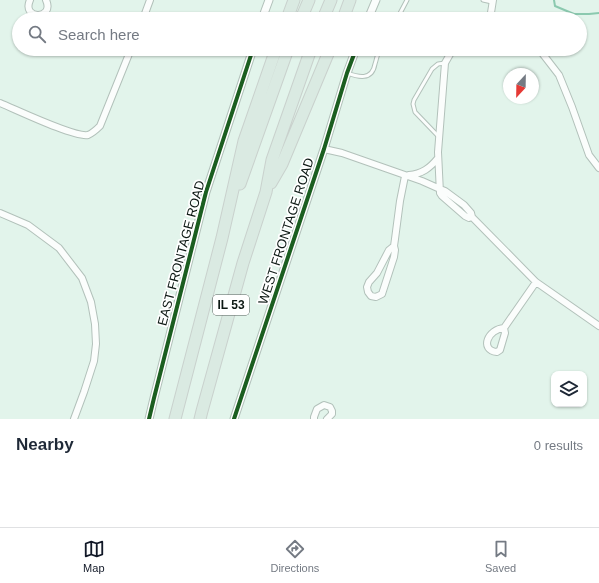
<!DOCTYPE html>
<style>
body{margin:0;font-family:Helvetica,sans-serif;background:#f2f2f3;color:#1f2937}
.controls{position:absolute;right:12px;bottom:12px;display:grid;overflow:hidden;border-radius:8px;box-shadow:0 1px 3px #0004}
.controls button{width:36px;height:36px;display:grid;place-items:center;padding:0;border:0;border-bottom:1px solid #e0e1e3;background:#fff;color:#1f2937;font:20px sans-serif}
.compass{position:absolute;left:503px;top:68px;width:36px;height:36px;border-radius:50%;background:#fff;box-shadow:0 1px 3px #0004;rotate:202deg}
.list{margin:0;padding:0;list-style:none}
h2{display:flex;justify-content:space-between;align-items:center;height:52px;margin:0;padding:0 16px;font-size:17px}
h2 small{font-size:13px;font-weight:400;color:#747a83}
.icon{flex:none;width:22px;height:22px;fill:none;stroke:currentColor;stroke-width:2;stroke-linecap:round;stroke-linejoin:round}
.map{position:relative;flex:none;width:599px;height:419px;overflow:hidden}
.search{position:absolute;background:#fff;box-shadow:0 1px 3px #0004;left:12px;right:12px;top:12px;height:44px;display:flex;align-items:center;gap:10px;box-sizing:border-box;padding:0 14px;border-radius:22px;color:#747a83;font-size:15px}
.sheet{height:108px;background:#fff}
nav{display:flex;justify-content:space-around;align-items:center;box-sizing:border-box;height:56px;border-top:1px solid #e0e1e3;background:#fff;font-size:11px;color:#747a83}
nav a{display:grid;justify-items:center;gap:2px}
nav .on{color:#111827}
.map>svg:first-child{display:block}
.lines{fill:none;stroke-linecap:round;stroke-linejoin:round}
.stream{stroke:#8bc9af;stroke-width:2}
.service-casing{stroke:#b2c1ba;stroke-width:5}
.minor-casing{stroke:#b2c1ba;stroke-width:8}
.tertiary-casing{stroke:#b2c1ba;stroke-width:9}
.motorway-casing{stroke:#c9d1cd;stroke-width:13}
.service{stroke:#fbfdfc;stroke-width:3}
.minor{stroke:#fbfdfc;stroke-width:6}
.tertiary{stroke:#fbfdfc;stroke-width:7}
.motorway{stroke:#daeae2;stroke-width:11}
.cycleway-casing{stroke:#fff;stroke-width:6}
.cycleway{stroke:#1b5e20;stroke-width:4}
.labels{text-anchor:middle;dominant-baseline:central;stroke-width:3.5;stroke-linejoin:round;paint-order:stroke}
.shield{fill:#fff;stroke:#555d5a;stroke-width:1}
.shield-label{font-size:12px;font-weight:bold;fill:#0c1813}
.street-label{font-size:13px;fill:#0c1813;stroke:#fff}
</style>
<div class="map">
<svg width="599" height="419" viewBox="0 0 599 419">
<rect width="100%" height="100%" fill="#e2f4eb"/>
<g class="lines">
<!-- stream -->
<path class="stream" d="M554,0L555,6L574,14H589L599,13"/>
<defs>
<path id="service" d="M483,0L492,2
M397,19L407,0
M347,73C358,77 372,81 375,64C377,58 377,54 380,49
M439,137L415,112L413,104L414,100L432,69L438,64L445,63"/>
<path id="minor" d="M30,0C21,20 55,20 46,0
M143,19L150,0
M490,19L493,0
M453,49L445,63L438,152L440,193L442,196L465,216L469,218L472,217
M537,49L542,53L559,75L572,107L589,155L599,168
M0,103C15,109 75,138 88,135C93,133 96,130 100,126L131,49
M324,149L342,153L422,181L440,189L445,191L464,205L471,213L472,217L536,282L599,326
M409,175C422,174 430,168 438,158
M0,213L28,225L59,248L82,278L91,302L95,324L96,344L94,361L84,392L74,419
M394,246L389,250L377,273L369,282L367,287L368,292L371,296L376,297L382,294L394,257L395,250L394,246L395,239L400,201L405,176
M504,328C488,329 479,350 497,352L500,350L505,333L504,328L536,282
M314,419V417L317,409L324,405L330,407L332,411V414L327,419"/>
<path id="tertiary" d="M262,19L269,0
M368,19L376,0
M149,419L154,398L206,192L253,49
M234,419L324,149L347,73L356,49"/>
<path id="motorway" d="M287,19L294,0
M301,19L309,0
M323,19L331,0
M343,19L350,0
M271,183L282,164L330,49
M240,184L288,49
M175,419L222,238L244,141L276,49
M200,419L202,411L243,263L266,192L272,160L311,49"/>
</defs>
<!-- service casing -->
<use href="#service" class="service-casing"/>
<!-- minor casing -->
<use href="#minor" class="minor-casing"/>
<!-- tertiary casing -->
<use href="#tertiary" class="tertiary-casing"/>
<!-- motorway casing -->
<use href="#motorway" class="motorway-casing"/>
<!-- service -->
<use href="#service" class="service"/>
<!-- minor -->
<use href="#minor" class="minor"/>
<!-- tertiary -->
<use href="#tertiary" class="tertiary"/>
<!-- motorway -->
<use href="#motorway" class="motorway"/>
<defs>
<path id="cycleway" d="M149,419L154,398L206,192L253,49
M234,419L324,149L347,73L356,49"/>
</defs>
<!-- cycleway casing -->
<use href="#cycleway" class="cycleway-casing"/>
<!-- cycleway -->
<use href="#cycleway" class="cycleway"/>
</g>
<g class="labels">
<!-- shield labels -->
<rect class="shield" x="213" y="295" width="36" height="20" rx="3"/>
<g class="shield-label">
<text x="231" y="305">IL 53</text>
</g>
<!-- street labels -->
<g class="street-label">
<text transform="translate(286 231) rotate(-72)">WEST FRONTAGE ROAD</text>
<text transform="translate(181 253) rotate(-75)">EAST FRONTAGE ROAD</text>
</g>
</g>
</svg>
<div class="controls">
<button><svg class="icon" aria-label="layers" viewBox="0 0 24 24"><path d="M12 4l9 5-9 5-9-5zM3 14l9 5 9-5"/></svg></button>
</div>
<svg class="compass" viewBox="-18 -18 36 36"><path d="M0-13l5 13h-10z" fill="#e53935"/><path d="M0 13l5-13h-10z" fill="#747a83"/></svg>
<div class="search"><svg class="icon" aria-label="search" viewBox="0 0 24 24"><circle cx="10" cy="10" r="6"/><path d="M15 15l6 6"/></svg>Search here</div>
</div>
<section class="sheet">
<h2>Nearby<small>0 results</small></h2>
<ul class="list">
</ul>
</section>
<nav>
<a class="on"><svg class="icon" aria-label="map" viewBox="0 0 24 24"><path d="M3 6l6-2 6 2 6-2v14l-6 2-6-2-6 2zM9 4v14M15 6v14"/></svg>Map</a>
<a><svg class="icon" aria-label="directions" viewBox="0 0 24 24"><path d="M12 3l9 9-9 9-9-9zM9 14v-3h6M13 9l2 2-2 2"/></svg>Directions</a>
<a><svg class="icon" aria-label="saved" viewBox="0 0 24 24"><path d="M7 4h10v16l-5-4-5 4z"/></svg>Saved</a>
</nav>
